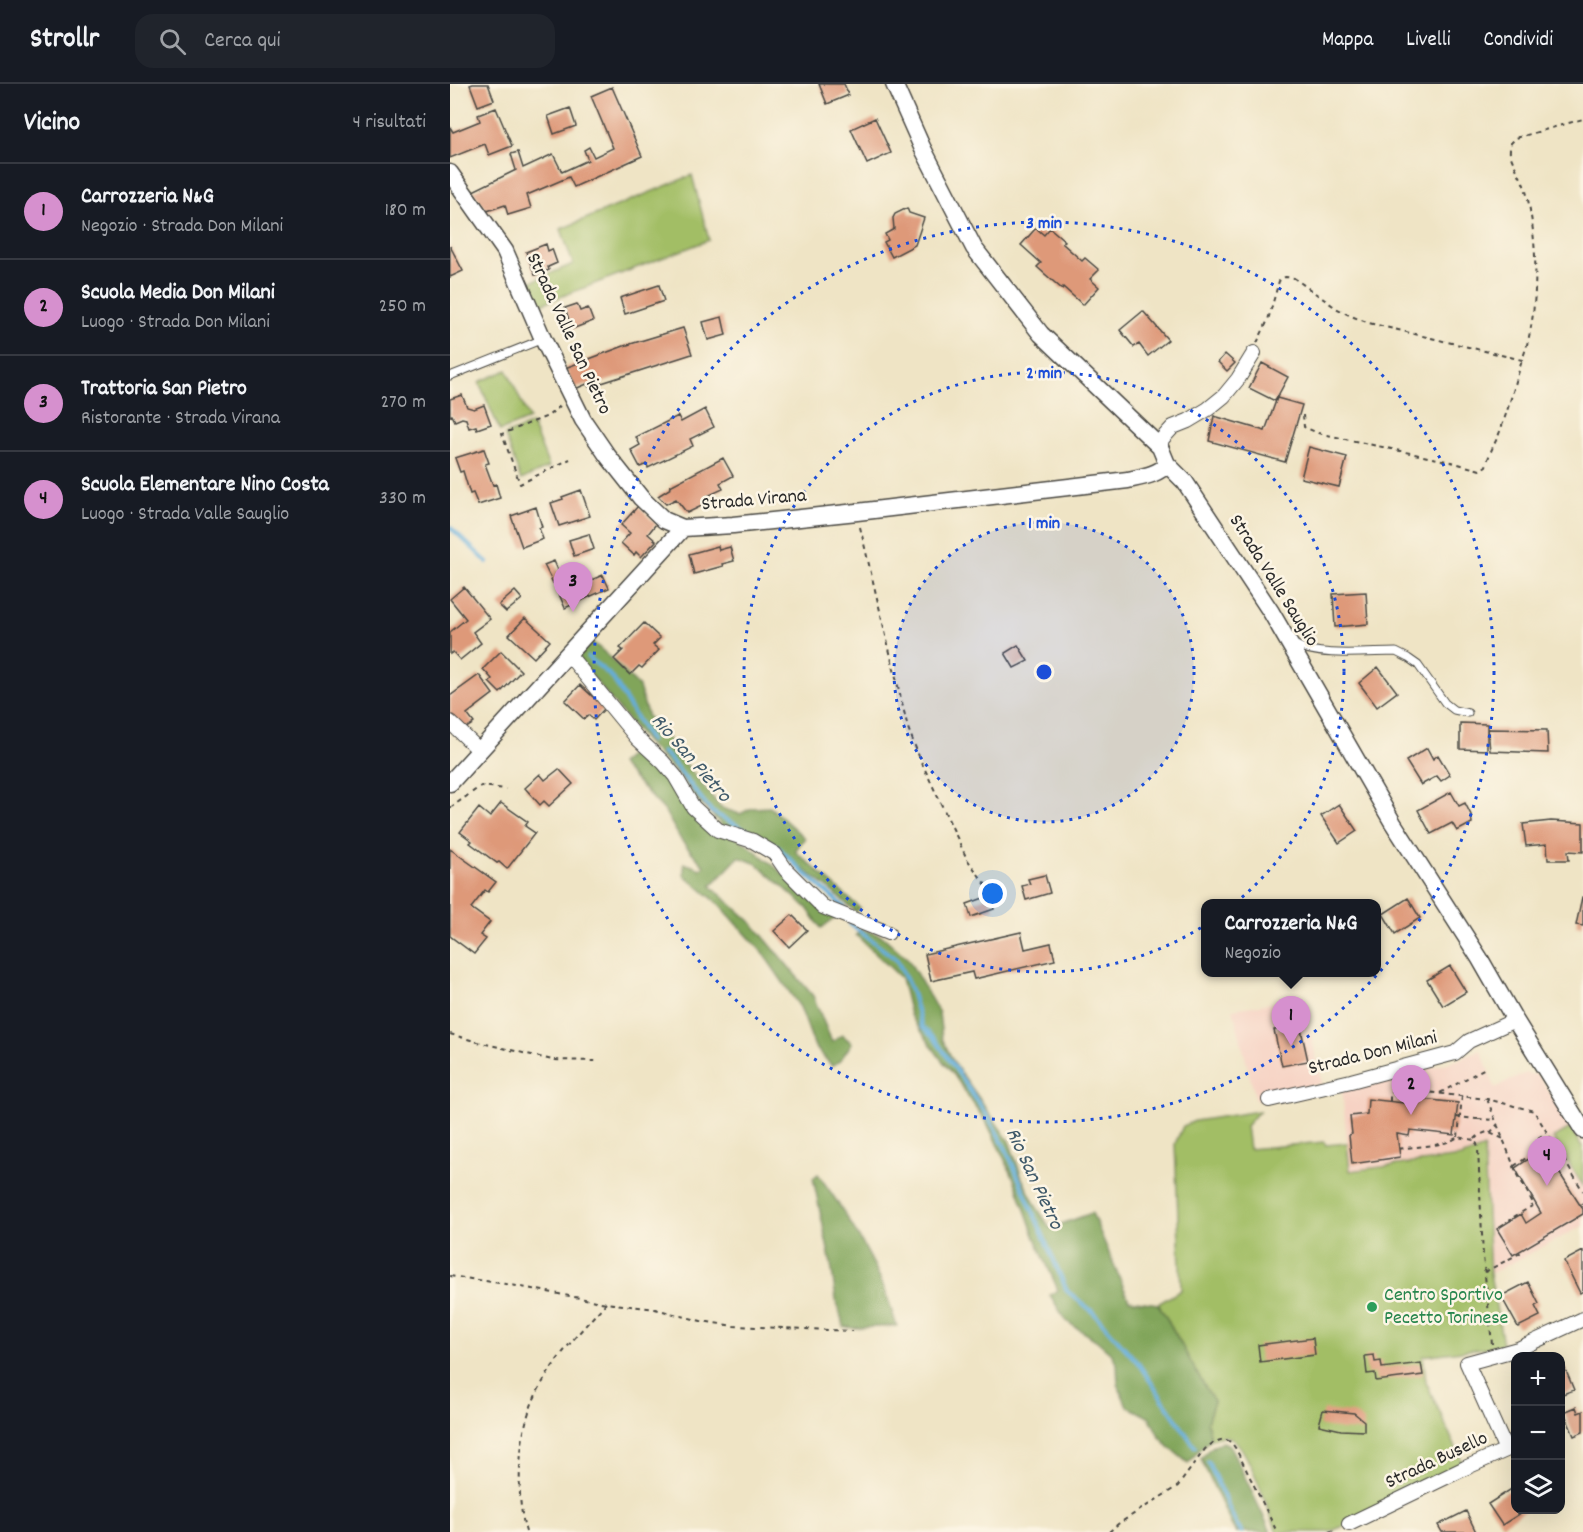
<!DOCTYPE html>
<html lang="it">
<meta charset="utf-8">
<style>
body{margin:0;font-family:Dekko,sans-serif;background:#20242c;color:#f1f3f6}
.controls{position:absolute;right:18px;bottom:18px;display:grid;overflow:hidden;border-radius:12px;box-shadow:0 6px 24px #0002}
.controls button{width:54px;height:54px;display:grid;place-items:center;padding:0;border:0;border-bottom:2px solid #363941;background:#171b24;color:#f1f3f6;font:30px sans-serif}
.you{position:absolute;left:543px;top:810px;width:21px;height:21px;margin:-15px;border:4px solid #fff;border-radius:50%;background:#1a73e8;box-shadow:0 0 0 9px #1a73e833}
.badge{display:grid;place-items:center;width:39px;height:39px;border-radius:50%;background:#d690ce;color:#111;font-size:20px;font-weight:700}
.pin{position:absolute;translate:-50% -50px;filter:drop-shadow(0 2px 3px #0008)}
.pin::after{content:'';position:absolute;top:32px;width:21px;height:18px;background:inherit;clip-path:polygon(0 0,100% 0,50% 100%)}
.popup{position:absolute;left:751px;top:815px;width:180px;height:78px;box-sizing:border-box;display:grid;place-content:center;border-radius:12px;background:#171b24;filter:drop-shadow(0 2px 4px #0005);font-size:20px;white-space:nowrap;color:#9ea1a6}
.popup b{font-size:22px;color:#f1f3f6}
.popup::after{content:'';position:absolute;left:50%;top:100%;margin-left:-12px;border:12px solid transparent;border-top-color:#171b24}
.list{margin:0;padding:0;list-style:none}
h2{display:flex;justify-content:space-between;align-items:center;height:78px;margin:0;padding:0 24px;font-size:26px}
h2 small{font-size:20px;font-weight:400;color:#9ea1a6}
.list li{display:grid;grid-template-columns:39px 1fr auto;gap:18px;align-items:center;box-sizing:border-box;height:96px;padding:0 24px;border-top:2px solid #363941}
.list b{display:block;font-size:22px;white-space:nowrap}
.list p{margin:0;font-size:20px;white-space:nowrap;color:#9ea1a6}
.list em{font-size:20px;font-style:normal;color:#9ea1a6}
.icon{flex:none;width:33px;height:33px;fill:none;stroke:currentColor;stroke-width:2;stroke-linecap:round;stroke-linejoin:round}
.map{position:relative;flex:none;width:1133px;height:1448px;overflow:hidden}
header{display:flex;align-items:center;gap:36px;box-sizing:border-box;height:84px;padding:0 30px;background:#171b24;border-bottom:2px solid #363941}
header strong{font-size:28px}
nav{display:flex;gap:33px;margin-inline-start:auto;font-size:21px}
.search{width:420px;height:54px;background:#20242c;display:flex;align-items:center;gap:15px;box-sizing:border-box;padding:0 21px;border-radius:18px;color:#9ea1a6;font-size:22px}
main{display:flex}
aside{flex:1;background:#171b24}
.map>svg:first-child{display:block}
.built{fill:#f6d2c3}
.green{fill:#a2be65;stroke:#667448;stroke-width:1.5}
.forest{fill:#81a55a;stroke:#566842;stroke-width:1.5}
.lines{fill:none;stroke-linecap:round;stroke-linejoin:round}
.stream{stroke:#64aedc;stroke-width:4}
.building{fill:#de9979}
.service-casing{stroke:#484742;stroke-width:9}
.minor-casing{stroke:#484742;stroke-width:16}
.tertiary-casing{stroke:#484742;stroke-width:19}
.path{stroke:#484742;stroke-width:2;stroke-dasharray:4.5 4.5;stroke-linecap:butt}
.service{stroke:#fff;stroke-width:7}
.minor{stroke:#fff;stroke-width:14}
.tertiary{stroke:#fff;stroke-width:16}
.path-bridge{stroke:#484742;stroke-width:2;stroke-dasharray:4.5 4.5;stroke-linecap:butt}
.ring{fill:none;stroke:#1d4ed8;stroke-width:3;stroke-dasharray:3 6}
.leisure-dot{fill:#2e9e5b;stroke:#fcf5e5;stroke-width:2}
.labels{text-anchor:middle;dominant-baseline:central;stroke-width:5;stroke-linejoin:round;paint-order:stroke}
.street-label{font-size:20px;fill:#2b2b2b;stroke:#fcf5e5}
.leisure-label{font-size:20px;fill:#27864d;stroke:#fcf5e5;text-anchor:start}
.water-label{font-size:21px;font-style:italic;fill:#3f5969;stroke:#fcf5e5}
.centre{fill:#1d4ed8;stroke:#fcf5e5;stroke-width:3}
.ring-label{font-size:18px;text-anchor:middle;font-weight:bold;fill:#1d4ed8;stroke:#fcf5e5;stroke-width:5;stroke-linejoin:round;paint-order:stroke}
</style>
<header>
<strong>Strollr</strong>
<div class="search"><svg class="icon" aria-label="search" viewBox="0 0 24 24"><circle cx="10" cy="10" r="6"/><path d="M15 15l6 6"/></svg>Cerca qui</div>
<nav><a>Mappa</a><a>Livelli</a><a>Condividi</a></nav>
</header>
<main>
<aside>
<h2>Vicino<small>4 risultati</small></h2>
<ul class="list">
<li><span class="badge">1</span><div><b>Carrozzeria N&amp;G</b><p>Negozio · Strada Don Milani</p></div><em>180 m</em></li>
<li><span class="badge">2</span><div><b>Scuola Media Don Milani</b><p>Luogo · Strada Don Milani</p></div><em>250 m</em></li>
<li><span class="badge">3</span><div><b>Trattoria San Pietro</b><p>Ristorante · Strada Virana</p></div><em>270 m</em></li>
<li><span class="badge">4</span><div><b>Scuola Elementare Nino Costa</b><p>Luogo · Strada Valle Sauglio</p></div><em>330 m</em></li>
</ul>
</aside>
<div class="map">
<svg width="1133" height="1448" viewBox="0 0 1133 1448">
<rect width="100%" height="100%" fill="#fcf5e5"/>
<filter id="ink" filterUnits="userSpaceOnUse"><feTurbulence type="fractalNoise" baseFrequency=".0167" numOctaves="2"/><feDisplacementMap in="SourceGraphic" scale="12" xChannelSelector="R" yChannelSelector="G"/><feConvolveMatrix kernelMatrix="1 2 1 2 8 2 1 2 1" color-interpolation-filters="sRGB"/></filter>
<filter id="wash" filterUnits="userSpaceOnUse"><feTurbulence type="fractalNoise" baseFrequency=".008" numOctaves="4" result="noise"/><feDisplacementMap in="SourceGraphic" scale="24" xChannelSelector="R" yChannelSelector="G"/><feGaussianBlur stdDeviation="1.35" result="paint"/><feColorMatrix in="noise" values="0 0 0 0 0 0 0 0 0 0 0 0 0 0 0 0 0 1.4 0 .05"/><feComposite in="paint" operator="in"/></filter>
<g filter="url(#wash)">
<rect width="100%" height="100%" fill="#efe4c5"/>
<!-- built -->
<path class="built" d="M853,914L872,999L806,1017L783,925Z
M1031,966L1045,1004L1076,989L1082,991L1087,989L1133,1062V1142L1040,1190L1034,1064L1011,1073L900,1087L892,1006L1002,978Z"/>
<!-- green -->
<path class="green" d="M242,91L259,156L89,221L80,198L123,180L111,145Z
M57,286L79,335L50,347L29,298Z
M82,340L99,383L71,396L55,351Z
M809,1027L796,1042L799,1065L874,1058L876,1061L897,1059L900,1087L1011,1073L1034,1064L1040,1190L1053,1260L1035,1264L973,1272L976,1298L1015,1384L899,1440L879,1448H827C818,1426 800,1368 783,1355C776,1350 768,1353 761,1355L757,1338L764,1317C743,1286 728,1251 708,1220L731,1206L725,1060L733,1042L745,1037Z
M1120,1044L1133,1064V1102L1103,1054Z"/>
<!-- forest -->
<path class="forest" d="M141,557L153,567L189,603L198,633L216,651L223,664L271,724L290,730L302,724L320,723L355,754L345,767L410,824L406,828L377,803L342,777L303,753L275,744L249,718L228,690L196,658L131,579L128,570Z
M189,664L210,679L239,723L297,760L324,782L356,810L385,834L371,844L357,824L307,780L289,773L261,802L303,840L363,912L382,958L392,951L402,959L390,977L382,982L365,963L350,923L312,868L270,821L234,791V779L251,785L254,782L231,756L214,726L170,680Z
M411,845L432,852L458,875L489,929L492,954L503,977L559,1057L572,1094L586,1122L600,1144L642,1129L679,1216L708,1220C728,1251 743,1286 764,1317L757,1338L761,1355L751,1364L738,1379L720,1364L709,1352L700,1334L677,1322L668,1301L667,1279L661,1269L646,1256L616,1237L600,1211L608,1206L585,1154L564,1095L538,1041L504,991L490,974L460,931L451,894L406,851Z
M368,1090C391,1122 413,1157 430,1194C437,1209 441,1226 447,1242L405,1244L394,1243L386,1216L381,1180L363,1094Z
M773,1358L779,1361L783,1368L821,1448H786L782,1442L751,1375C757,1366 762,1361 773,1358Z"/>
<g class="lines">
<!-- stream -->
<path class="stream" d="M0,443L37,478
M138,573L162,593L200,657
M212,668L220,675L262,728L303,750
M312,755L327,762L352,787L394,823
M400,840L447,876L461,906L472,943L485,955L540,1036L557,1067L617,1207L642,1227L688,1279L745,1363
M758,1378L787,1442L792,1448"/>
</g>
<g id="blocks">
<!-- building -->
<path class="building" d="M23,0H38L44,16L28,22L20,1Z
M369,0H394L399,11L377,20Z
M162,3L192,72L124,103L119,93L77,111L81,124L58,131L55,121L37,127L23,107L66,86L61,70L68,68L73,84L103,70L112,88L138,76L134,66L139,63L144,73L163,64L141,12Z
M46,24L62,62L39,71L35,60L0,74V43L3,48L30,37L28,31Z
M120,24L126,42L104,50L98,32Z
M425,34L441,69L417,80L401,45Z
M457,124L459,129L474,134L465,161L442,173L434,158L438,156L435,150L444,145L443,134L445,130Z
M586,144L594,151L600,144L615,157L612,159L632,177L635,174L649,186L640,195L649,203L633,221L613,203L612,205L587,183L591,179L571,161Z
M96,160L98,167L102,165L107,179L98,183L99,186L85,191L76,168Z
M0,162L13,187L0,193Z
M209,201L214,217L175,230L170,214Z
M127,220L130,227L138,224L143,237L122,245L115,224Z
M693,227L718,256L698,272L689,260L684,263L670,246Z
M272,233L276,251L258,256L253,238Z
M233,244L242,270L139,303L137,300L125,305L115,284L174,262Z
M775,270L785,279L777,287L768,278Z
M812,279L838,293L825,317L799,304Z
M12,311L17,323L24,325L34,321L41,340L27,345L26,342L19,344L16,335L12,334L5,337L2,331L0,332V315Z
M827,314L852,321L835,378L759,357L764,332L815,347Z
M255,325L264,343L240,355L243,362L198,384L197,380L190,383L181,366L190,361L186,353L228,332L231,338Z
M859,363L897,373L889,403L851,394Z
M34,365L39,379L35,380L43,401L46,400L50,414L28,421L23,409L20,410L13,387L10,388L5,374Z
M273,374L283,392L270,399L273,405L255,413L258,419L237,429L226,415L216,420L208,412L221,404L220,402Z
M131,406L140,432L109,442L101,419L113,415L112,413Z
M188,422L206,440L198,450L206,457L191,473L186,468L184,471L171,459L180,449L171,441Z
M86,423L92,443L89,444L93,455L72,463L61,432Z
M139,450L144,465L124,472L119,456Z
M268,462L269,466L280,463L284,477L272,480L273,482L244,490L239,470Z
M104,477L112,495L127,488L132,500L153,491L159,504L115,524L109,510L114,508L109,497L103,499L94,481Z
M14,503L40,535L23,548L31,559L10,576L3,568L0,570V548L16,535L0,515Z
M65,507L72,515L56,528L49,521Z
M916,508L918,540L885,543L883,510Z
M75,534L100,557L84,574L59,551Z
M194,539L210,554L203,561L209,566L192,584L189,582L180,591L164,575L173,566L170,564Z
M568,561L578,577L564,584L555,569Z
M51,567L71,587L50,609L39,598L42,595L33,585Z
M928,583L947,608L927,623L909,599Z
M29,591L43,610L17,630L24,639L13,646L0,634V612Z
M130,601L155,624L144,636L139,631L134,635L115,617Z
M1010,639L1037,640V666L1010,665Z
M1038,645L1097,646L1098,669L1040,667Z
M977,664L983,675L988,671L1000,691L991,697L987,692L971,701L956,677Z
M109,685L123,700L99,722L94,717L90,721L75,704L90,690L95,696Z
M1001,708L1009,722L1015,719L1021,731L1022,739L1007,747L1002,739L981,750L968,726Z
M51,719L78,738L75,742L85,749L57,785L49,778L47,779L20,759L22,757L10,748L29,724L40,733Z
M889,720L907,747L889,759L871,732Z
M1101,737L1133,739V768L1118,767L1119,776H1098L1097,760L1076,762L1073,740Z
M0,765L46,798L38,808L35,806L21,824L40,838L30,851L36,855L24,870L0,852Z
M595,791L600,809L576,816L572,802L580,800L578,795Z
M539,812L544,825L521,833L517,820Z
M1132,813H1133V842L1126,841Z
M958,814L970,834L945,850L933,830Z
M342,831L357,846L339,863L324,847Z
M571,848L575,865L601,859L605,876L524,895L522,888L481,897L475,870Z
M1000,882L1016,908L993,922L977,896Z
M850,941L858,977L832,982L824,946Z
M963,1014L1008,1019L1004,1051L960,1046L959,1052L947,1050L950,1073L902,1080L899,1051L902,1050L900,1032L917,1030L918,1015L963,1020Z
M1094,1065L1130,1121L1133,1125V1130L1063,1171L1047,1145L1071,1130L1076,1139L1091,1129L1065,1084Z
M1133,1167V1207L1130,1209L1114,1177Z
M1078,1198L1089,1220L1085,1222L1090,1232L1068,1243L1051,1212Z
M863,1254L865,1271L810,1278L808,1261Z
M924,1271L925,1278L931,1277L932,1284L971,1279L973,1291L926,1297L925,1289L917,1290L915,1272Z
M1114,1282L1124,1306L1110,1311V1283Z
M1126,1323L1128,1329L1133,1327V1348L1124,1352L1114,1328Z
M873,1326L904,1329L914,1337V1347L891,1346L869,1341Z
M1066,1402V1426H1076L1052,1441L1038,1420Z
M1016,1427L1026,1448H992L988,1441Z"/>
</g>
</g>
<g filter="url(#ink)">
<use href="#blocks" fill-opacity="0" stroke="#484742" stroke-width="1.5"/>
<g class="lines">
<defs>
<path id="service" d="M0,292L93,255
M844,560C868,574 918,568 946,568L958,574L968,581L995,619L1004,626L1018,629"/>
<path id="minor" d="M710,363L712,355L723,343L738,337L758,325L774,312L788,295L804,269
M118,570L187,654L213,678L225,692L243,723L268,746L303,757L325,770L336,786L373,823L438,849
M0,638L29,666
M819,1016L901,997L1005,969L1019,957L1065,936
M899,1440L1015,1384L1056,1366L1017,1279L1068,1265L1133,1235"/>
<path id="tertiary" d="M444,0L472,63L524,164L591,250L710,363L717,380L735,398L821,528L943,739L1030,875L1065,936L1133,1046
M0,89L55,167L93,255L133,336L157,371L191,414L214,436L233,444L283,441L407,428L678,396C691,393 708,391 717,380
M0,699L233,444"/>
</defs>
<!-- service casing -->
<use href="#service" class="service-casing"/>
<!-- minor casing -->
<use href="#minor" class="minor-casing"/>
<!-- tertiary casing -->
<use href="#tertiary" class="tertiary-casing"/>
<!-- path -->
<path class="path" d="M807,259L818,236L829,197L835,193L844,194L886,224L901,232L919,239L1072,276C1090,229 1088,160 1077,111C1074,97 1066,86 1061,73C1059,69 1060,64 1061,59L1066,54L1133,35
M110,322L98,332L52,350L70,400L120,375
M853,331L854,343L868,349L1001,378L1030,386L1036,382C1039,370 1044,361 1049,350C1058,326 1065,301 1072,276
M410,443L458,644L470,675L517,775L544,812
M0,724L31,702L56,705
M0,950L28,958L102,976L146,977
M990,1009L1037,983
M1037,1015L1065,1085L1084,1121L1060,1135L1061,1137
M940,1017V1009C947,1004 951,1002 958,1006
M957,1019L958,1006L1037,1015L1084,1027L1133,1107
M1028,1035L1046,1036
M1040,1049L1048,1040
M1008,1053L1012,1012
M949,1065C966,1062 994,1063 1008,1053L1024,1056
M1103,1080L1113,1074
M1064,1082L1093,1063L1088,1054L1097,1048
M1130,1121L1133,1119
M1035,1188L1072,1168
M0,1192L56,1200L156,1219L205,1225L251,1237L284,1242L403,1247
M1042,1260L1033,1172L1028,1065L1027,1060L1024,1056L1029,1051L1037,1048L1054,1055
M76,1448C70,1427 69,1406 70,1383C71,1365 73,1346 79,1328C93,1286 127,1251 156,1219
M659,1448L668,1440L728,1402L755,1365L764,1358L774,1355L781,1358L786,1365L827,1448
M879,1448L887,1445"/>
<!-- service -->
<use href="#service" class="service"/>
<!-- minor -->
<use href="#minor" class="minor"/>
<!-- tertiary -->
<use href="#tertiary" class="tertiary"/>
<!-- path-bridge -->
<path class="path-bridge" d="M1006,1033L1028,1035"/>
</g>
</g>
<!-- distance rings -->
<circle cx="594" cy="588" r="150" fill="#1d4ed8" fill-opacity=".12"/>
<g class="ring">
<circle cx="594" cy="588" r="150"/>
<circle cx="594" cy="588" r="300"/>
<circle cx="594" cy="588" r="450"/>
</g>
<!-- markers -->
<circle class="leisure-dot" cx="922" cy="1223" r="6"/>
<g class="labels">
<!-- street labels -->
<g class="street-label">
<text transform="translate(118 250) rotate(65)">Strada Valle San Pietro</text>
<text transform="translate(304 417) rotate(-5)">Strada Virana</text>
<text transform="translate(823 497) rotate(58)">Strada Valle Sauglio</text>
<text transform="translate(923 970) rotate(-14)">Strada Don Milani</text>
<text transform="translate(987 1377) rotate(-25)">Strada Busello</text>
</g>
<!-- leisure labels -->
<g class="leisure-label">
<text x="934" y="1212">Centro Sportivo<tspan x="934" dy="23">Pecetto Torinese</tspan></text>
</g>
<!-- water labels -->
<g class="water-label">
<text transform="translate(240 675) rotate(49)">Rio San Pietro</text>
<text transform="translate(583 1095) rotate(65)">Rio San Pietro</text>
</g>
</g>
<circle cx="594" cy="588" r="9" class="centre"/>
<g class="ring-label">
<text x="594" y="144">3 min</text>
<text x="594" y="294">2 min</text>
<text x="594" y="444">1 min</text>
</g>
</svg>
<div class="controls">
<button>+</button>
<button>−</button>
<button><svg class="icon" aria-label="layers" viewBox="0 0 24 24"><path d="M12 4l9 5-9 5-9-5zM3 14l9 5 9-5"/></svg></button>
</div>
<div class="you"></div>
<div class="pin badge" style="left:841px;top:962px">1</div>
<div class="popup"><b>Carrozzeria N&amp;G</b>Negozio</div>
<div class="pin badge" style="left:961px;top:1031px">2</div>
<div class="pin badge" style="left:123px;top:528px">3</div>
<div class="pin badge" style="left:1097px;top:1102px">4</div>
</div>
</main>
